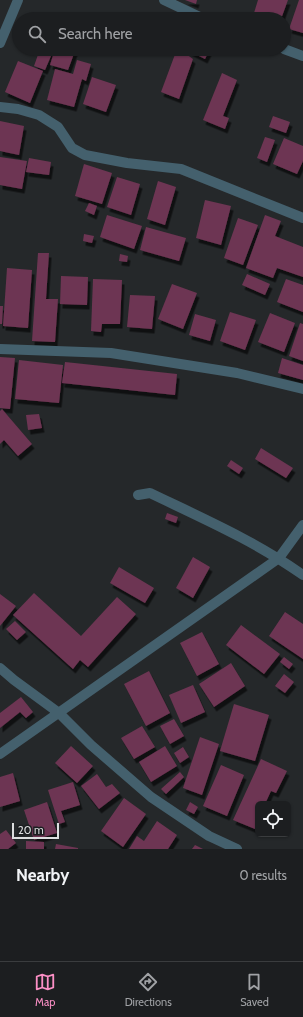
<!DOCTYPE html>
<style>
body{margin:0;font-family:Cabin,sans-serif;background:#252729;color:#f1f3f6}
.controls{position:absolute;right:12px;bottom:12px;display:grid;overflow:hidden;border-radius:6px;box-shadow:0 1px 3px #0004}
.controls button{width:36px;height:36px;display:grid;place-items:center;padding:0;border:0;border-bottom:1px solid #3a3c3e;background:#1c1e20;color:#f1f3f6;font:20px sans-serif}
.scale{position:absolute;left:12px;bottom:10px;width:47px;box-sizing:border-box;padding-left:4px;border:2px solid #dcdedf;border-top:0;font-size:11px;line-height:14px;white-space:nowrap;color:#dcdedf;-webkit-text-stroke:3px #1b1e20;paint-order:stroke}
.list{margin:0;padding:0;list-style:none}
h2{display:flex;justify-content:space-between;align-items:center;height:52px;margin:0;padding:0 16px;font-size:17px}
h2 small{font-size:13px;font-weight:400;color:#a0a2a5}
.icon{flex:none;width:22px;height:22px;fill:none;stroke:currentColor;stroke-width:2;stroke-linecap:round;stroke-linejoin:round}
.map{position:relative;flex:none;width:303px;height:849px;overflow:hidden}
.search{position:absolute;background:#1c1e20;box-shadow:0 1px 3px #0004;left:12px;right:12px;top:12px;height:44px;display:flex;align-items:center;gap:10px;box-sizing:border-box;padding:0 14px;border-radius:22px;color:#a0a2a5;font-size:15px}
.sheet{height:112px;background:#1c1e20}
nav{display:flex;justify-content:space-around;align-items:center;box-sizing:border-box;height:56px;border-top:1px solid #3a3c3e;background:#1c1e20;font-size:11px;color:#a0a2a5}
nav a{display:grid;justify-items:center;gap:2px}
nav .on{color:#fb8fc5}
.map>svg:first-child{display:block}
.building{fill:#6d3552;filter:url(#shadow)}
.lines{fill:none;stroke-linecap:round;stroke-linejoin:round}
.minor{stroke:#44606d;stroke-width:10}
</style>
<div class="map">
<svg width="303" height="849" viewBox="0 0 303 849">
<defs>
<filter id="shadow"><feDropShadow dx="2.5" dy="4.5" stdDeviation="0" flood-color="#0009"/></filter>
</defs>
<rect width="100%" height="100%" fill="#25282a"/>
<!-- building -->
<path class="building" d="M185,0H197L196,4Z
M258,0H288L281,19H271L254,13Z
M299,0H303V33L289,29Z
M40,49H54L45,70L34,66Z
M55,49H68L75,51L68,70L50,65Z
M177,49H179L193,59L179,99L161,92Z
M185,49H210L205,59Z
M77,60L91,64L86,81L82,79L74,107L47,100L55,69L73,74Z
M18,61L43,71L30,103L5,92Z
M222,73L237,80L223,116L229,118L225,129L203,120Z
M92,77L116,85L106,112L83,104Z
M273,116L290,122L286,133L269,127Z
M0,121L24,126L19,155L0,151Z
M265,137L275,140L267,162L257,158Z
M284,138L303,146V161L297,174L273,164Z
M0,157L27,161L22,189L0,185Z
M29,158L51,162L49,175L26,172Z
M84,164L112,173L102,204L75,196Z
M117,177L140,184L131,215L107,207Z
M158,181L176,187L165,225L147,219Z
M205,200L231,206L221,245L196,238Z
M89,203L97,206L94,215L85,211Z
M107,215L142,226L134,249L100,237Z
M265,215L281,221L275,236L303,247V277L277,268L273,278L246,268Z
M238,218L258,225L243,265L224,258Z
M146,227L186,238L179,261L140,250Z
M84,234L94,236L92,243L83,241Z
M38,253H49L46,299H58L55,342L32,341Z
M120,254L128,256L127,262L119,261Z
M7,268L32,270L28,328L3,326Z
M247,274L270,284L265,295L242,285Z
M61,276L88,277L87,305L60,304Z
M93,279L122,280L120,324H102L101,332L91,331Z
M286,279L303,285V312L277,302Z
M172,284L197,293L183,329L158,319Z
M130,295L155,296L152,329L127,327Z
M0,306H3L2,324H0Z
M230,312L256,320L245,350L220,341Z
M270,313L295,323L284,352L258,342Z
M195,314L216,320L210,341L189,335Z
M300,323L303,324V361L289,356Z
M0,357L15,358L10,409L0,408Z
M282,358L303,365V380L278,373Z
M19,360L63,365L59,403L15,399Z
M65,362L177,374L175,395L62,383Z
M2,409L32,444L18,456L4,440L0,444V411Z
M39,414L42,428L28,430L26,415Z
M261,448L293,468L286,478L255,459Z
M231,460L243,468L239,474L227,466Z
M167,513L178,517L176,523L165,519Z
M193,557L210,567L193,598L176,588Z
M119,567L154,588L145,603L110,583Z
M34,593L81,636L117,597L136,614L88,667L80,660L73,669L13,615Z
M0,594L16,606L0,626Z
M285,612L303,624V659L269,636Z
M15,621L26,632L17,640L6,629Z
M241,625L280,654L264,674L226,645Z
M202,632L219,664L197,676L180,643Z
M284,657L293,664L289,669L280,662Z
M231,663L245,686L214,707L199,684Z
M149,671L170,713L146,726L124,684Z
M284,674L294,682L285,693L275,686Z
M193,685L205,712L181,723L169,695Z
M21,697L33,712L26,718L20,712L0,728V713Z
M234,704L269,715L255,761L220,751Z
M174,719L184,736L170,744L160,726Z
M142,726L155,747L134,759L121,738Z
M200,737L219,744L202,795L183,788Z
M71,746L93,766L77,783L55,763Z
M165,746L177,766L151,782L139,762Z
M183,747L189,757L180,763L174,753Z
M261,759L287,771L276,793L271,791L265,804H258V822L255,829L233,820Z
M221,765L244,775L227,816L203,806Z
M180,772L184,777L166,794L161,789Z
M13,773L20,801L0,807V777Z
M97,774L106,787L112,784L120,793L99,809L81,786Z
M73,782L80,805L61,811L65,822L59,824L48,790Z
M124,798L146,814L123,847L101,831Z
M47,802L57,833L34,840L24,810Z
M190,802L198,807L194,814L186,810Z
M157,821L177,835L168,849H129L137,836L144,841Z
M6,830L16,843L8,849H0V834Z
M26,841L44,842V849H26Z
M56,844L78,848V849H55Z
M195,845L203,849H192Z"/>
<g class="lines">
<!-- minor -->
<path class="minor" d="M164,0L204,19
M0,43L18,0
M284,49L303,56
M0,107L18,109L39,115L58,127L72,148L85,155L127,163L181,169L303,218
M0,349L111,353L237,373L303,389
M138,495L150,493C202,518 255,541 303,575
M0,668L14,680L59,713L91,745L151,797L209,836L237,849
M0,754L279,558L303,525"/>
</g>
</svg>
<div class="controls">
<button><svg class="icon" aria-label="locate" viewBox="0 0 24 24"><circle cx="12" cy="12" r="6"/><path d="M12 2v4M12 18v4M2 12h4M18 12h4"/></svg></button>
</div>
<div class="scale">20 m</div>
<div class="search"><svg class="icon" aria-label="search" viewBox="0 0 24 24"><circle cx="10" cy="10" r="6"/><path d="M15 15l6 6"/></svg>Search here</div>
</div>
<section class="sheet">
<h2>Nearby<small>0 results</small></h2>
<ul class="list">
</ul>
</section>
<nav>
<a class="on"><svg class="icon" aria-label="map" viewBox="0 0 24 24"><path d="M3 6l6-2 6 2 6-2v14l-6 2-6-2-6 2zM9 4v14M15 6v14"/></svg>Map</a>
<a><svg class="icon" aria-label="directions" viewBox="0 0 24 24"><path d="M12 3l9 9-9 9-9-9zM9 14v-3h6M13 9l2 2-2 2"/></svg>Directions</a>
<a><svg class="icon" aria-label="saved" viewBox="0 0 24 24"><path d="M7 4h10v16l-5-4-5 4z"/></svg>Saved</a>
</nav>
